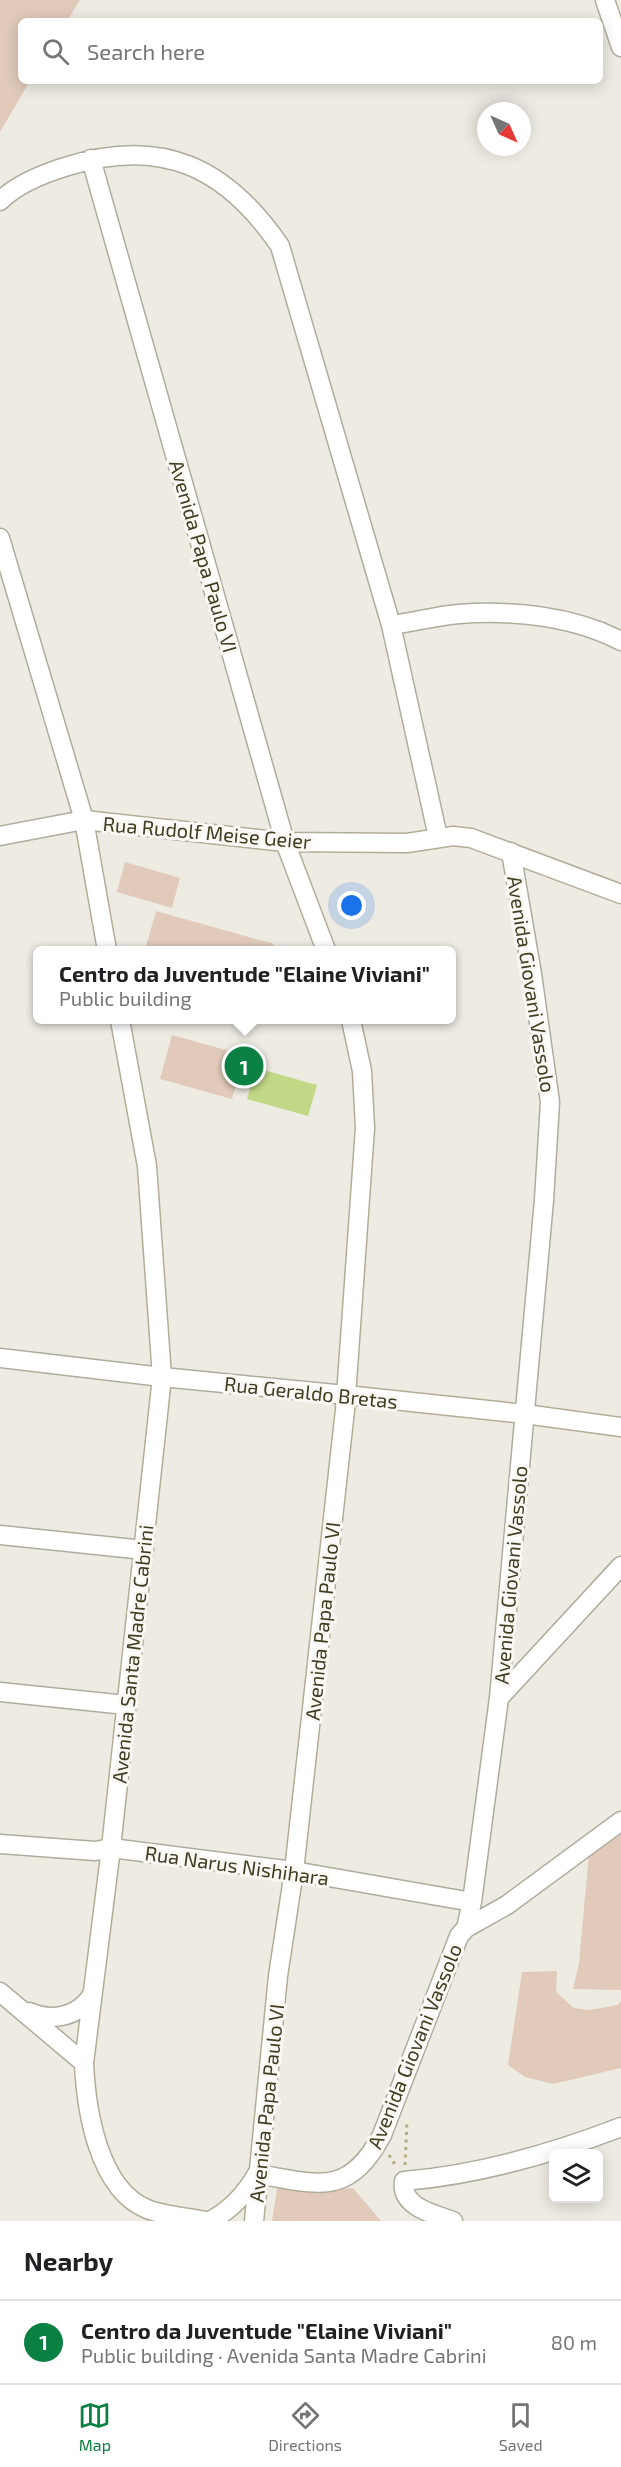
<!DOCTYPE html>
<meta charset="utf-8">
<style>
body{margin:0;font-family:"Exo 2",sans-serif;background:#f2f2f2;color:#202124}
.controls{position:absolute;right:18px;bottom:18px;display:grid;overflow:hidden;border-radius:9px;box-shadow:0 3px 15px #0003}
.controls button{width:54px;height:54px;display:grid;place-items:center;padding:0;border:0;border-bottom:2px solid #e0e0e0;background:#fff;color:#202124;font:30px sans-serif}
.compass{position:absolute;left:477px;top:102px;width:54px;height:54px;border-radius:50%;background:#fff;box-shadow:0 3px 15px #0003;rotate:135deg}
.you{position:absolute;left:352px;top:906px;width:21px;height:21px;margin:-15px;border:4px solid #fff;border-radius:50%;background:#1a73e8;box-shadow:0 0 0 9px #1a73e833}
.badge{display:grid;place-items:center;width:39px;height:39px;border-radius:50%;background:#0b8043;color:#fff;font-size:20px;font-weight:700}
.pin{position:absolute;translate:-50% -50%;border:3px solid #fff;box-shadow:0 2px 6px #0006}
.popup{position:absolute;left:33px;top:946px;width:423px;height:78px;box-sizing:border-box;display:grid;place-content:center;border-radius:9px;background:#fff;filter:drop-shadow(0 2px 4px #0005);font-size:20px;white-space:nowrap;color:#757577}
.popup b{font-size:22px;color:#202124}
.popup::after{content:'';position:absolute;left:50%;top:100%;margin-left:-12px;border:12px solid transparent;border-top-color:#fff}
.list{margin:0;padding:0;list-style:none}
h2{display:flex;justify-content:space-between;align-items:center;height:78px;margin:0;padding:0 24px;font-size:26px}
h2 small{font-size:20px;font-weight:400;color:#757577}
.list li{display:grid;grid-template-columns:39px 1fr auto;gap:18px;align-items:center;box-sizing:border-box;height:84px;padding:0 24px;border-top:2px solid #e0e0e0}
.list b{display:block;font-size:22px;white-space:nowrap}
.list p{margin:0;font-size:20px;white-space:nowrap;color:#757577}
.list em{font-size:20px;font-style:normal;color:#757577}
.icon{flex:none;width:33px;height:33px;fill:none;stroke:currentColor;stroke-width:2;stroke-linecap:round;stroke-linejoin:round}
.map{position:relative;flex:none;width:621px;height:2221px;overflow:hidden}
.search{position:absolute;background:#fff;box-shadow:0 3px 15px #0003;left:18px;right:18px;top:18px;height:66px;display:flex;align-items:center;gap:15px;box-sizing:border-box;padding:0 21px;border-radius:9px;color:#757577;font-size:22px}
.sheet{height:162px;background:#fff}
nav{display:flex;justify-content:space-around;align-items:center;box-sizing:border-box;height:84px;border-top:2px solid #e0e0e0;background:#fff;font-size:16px;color:#757577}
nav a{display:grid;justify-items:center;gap:3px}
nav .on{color:#0b8043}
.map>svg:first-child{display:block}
.green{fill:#e1caba}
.water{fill:#c1d886}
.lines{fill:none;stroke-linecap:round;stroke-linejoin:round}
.street-casing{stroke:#b0ac9d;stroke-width:21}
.secondary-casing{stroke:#b3ad97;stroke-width:21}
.path{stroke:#b5ab81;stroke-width:3;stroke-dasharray:3 4.5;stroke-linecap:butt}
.street{stroke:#fff;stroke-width:18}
.secondary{stroke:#fff;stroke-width:18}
.labels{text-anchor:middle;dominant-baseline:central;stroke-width:6;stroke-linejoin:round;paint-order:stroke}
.street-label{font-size:20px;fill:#413d21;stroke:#faf8f4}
</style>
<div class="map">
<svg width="621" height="2221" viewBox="0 0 621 2221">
<rect width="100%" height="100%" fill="#eeebe3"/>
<!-- green -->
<path class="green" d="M0,0H80L67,21H21V81H30L0,132Z
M125,862L180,878L172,908L117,892Z
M156,911L274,944L272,950H145Z
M172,1035L244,1055L232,1099L160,1079Z
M621,1827V1990L573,1989L579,1963L589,1853Z
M557,1971L556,1992L574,2008L589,2010L618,2005L621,2001V2068L553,2084L525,2077L508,2065L522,1972Z
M278,2183L318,2191L353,2188L381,2221H272Z"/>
<!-- water -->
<path class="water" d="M256,1068L317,1085L308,1116L247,1099Z"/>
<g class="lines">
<defs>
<path id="street" d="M91,159L285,842
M0,201C17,184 45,173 68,166C162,137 226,167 280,246L391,625L438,837
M0,538L84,820L0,836
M391,625C414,622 436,616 459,614C513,610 573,616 621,641
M0,1358L162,1377L346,1395
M0,1535L144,1550
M0,1692L126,1705
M499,1698L621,1566
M0,1844L95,1851L111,1848L294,1871L472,1902
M466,1928L507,1905L621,1821
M0,1992L84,2063
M29,2012C52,2022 78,2017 92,1995
M257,2174C318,2184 348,2198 382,2135L459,1936L466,1928L472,1902L499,1698L544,1200L550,1102L532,974L511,852
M453,2221C434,2214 400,2207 404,2181C479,2175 551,2154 621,2127"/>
<path id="secondary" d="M605,0L621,47
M285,842L326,950
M107,950L84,820L285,842L407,843L453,836L471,838L621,894
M120,1020L147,1166L162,1377L111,1848L84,2063C86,2109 98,2189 147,2209C164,2216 187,2217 206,2221
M346,1395L525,1414L621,1427
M210,2221C231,2210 245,2195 257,2174
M254,2221L278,1976L294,1871L345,1410L365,1128L362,1071L351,1020"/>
</defs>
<!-- street casing -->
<use href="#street" class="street-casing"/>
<!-- secondary casing -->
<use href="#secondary" class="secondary-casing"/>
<!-- path -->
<path class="path" d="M389,2155L396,2166
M405,2165L407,2121"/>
<!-- street -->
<use href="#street" class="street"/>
<!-- secondary -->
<use href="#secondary" class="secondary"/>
</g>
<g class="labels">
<!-- street labels -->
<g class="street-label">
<text transform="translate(204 556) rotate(74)">Avenida Papa Paulo VI</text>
<text transform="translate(207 832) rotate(5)">Rua Rudolf Meise Geier</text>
<text transform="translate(532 984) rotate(81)">Avenida Giovani Vassolo</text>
<text transform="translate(311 1392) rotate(6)">Rua Geraldo Bretas</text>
<text transform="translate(510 1575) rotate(-85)">Avenida Giovani Vassolo</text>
<text transform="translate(322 1621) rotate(-84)">Avenida Papa Paulo VI</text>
<text transform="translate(132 1654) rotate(-84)">Avenida Santa Madre Cabrini</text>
<text transform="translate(237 1865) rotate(8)">Rua Narus Nishihara</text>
<text transform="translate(414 2046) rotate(-68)">Avenida Giovani Vassolo</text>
<text transform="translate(266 2103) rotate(-84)">Avenida Papa Paulo VI</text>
</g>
</g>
</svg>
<div class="controls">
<button><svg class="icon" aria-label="layers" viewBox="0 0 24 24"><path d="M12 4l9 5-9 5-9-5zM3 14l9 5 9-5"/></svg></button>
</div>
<svg class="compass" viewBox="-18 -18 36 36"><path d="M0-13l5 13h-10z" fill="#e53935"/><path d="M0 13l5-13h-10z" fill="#757577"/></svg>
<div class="you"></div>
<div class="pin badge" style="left:244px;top:1066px">1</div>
<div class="popup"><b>Centro da Juventude &quot;Elaine Viviani&quot;</b>Public building</div>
<div class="search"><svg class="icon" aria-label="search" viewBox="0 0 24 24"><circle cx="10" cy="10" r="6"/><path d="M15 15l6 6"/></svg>Search here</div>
</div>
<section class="sheet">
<h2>Nearby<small></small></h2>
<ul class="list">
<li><span class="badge">1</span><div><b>Centro da Juventude &quot;Elaine Viviani&quot;</b><p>Public building · Avenida Santa Madre Cabrini</p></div><em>80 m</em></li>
</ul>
</section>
<nav>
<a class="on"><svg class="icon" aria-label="map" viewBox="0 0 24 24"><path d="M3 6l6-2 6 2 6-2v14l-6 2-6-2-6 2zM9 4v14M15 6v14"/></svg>Map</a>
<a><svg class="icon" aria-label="directions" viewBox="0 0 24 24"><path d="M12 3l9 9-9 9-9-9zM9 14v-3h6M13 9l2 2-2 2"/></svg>Directions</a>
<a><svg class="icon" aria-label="saved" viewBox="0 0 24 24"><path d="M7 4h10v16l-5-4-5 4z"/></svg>Saved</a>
</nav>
